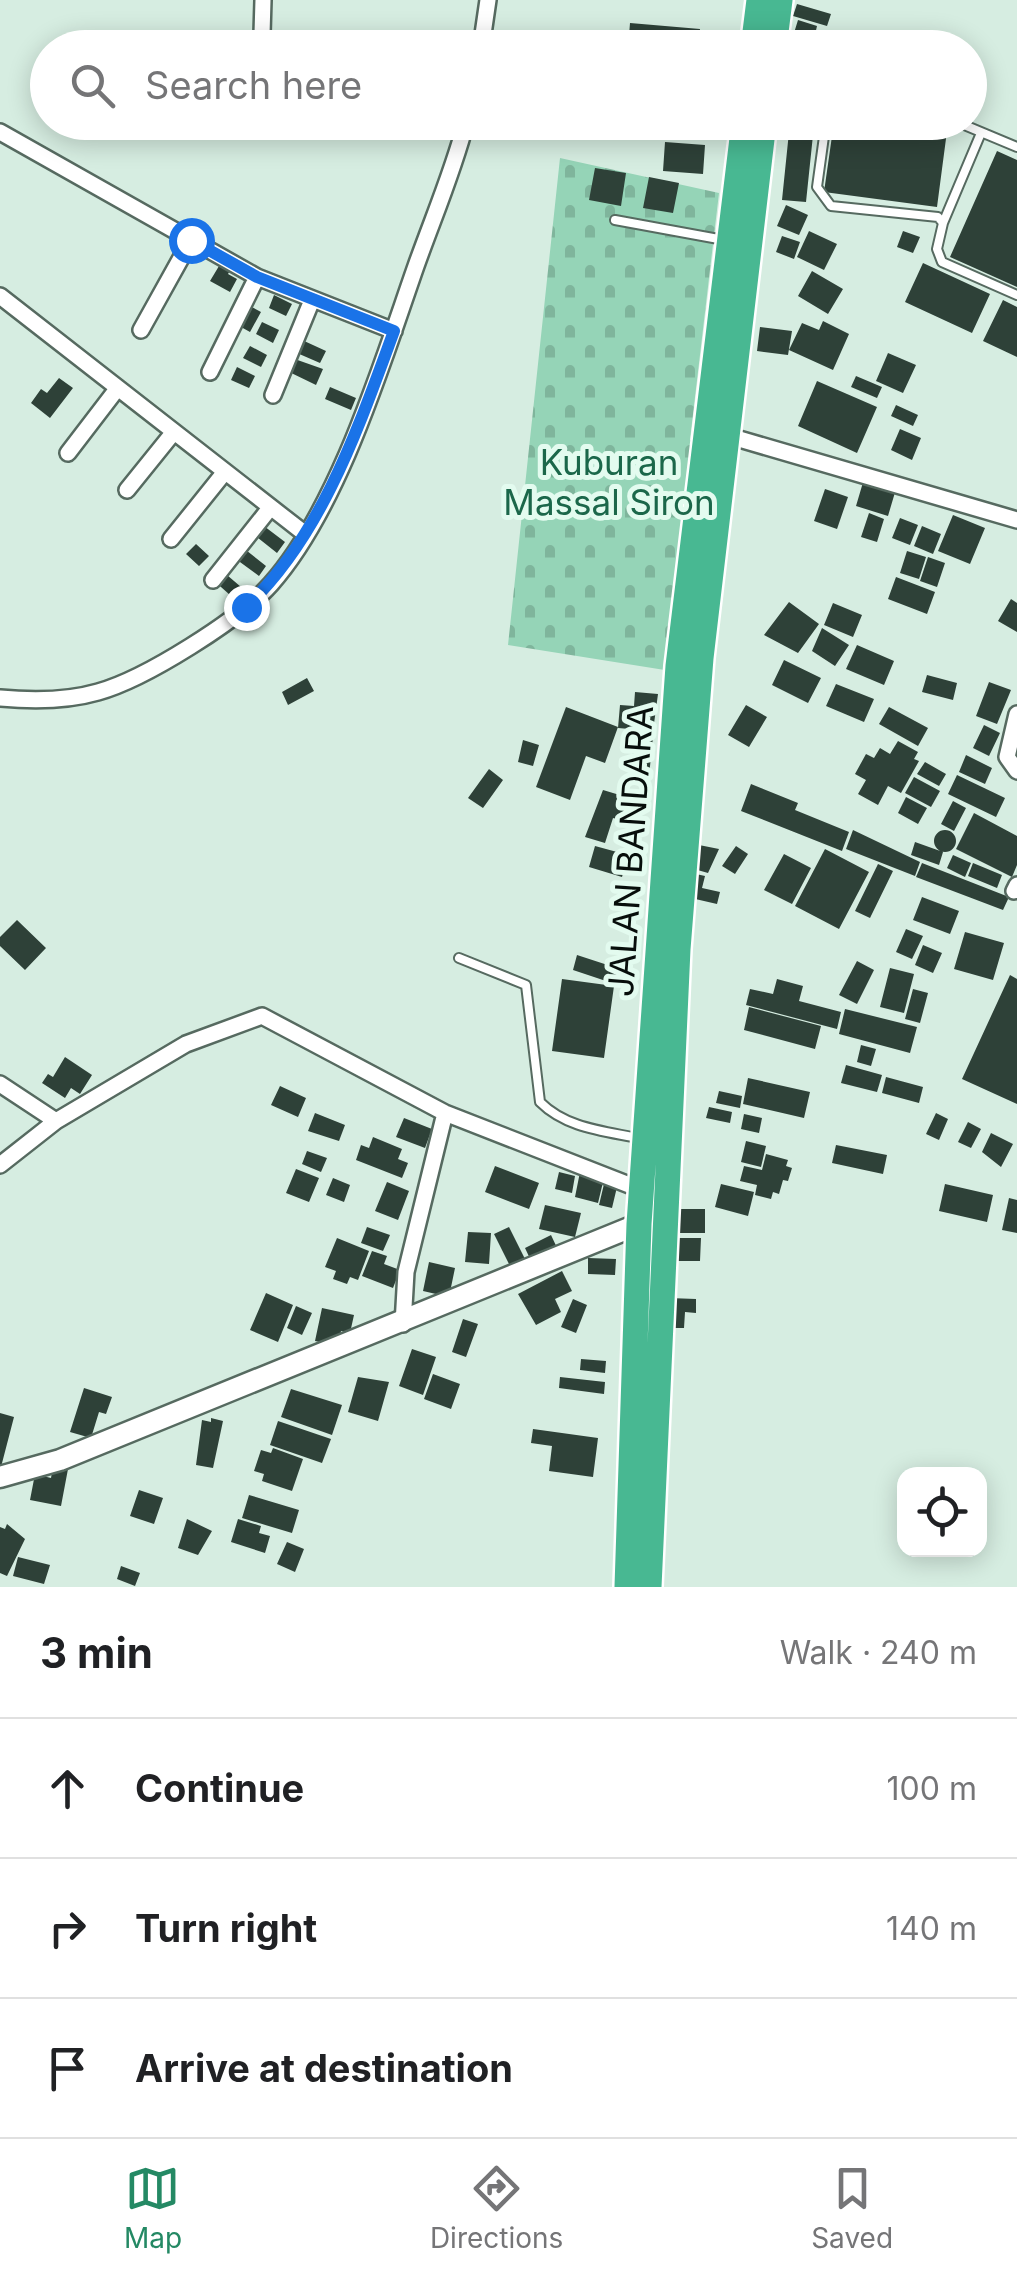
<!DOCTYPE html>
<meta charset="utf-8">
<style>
body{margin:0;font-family:Inter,sans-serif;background:#f2f2f2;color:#202124}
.controls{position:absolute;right:30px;bottom:30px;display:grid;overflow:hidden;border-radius:20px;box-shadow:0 5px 25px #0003}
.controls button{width:90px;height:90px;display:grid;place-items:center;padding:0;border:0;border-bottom:2px solid #e0e0e0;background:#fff;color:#202124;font:50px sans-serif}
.stop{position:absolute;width:30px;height:30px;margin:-22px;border:8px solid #1a73e8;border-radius:50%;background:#fff}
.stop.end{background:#1a73e8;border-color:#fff;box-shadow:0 2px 10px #0008}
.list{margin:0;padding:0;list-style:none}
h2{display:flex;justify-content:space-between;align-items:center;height:130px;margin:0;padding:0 40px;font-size:42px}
h2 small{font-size:32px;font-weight:400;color:#757577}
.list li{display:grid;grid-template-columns:65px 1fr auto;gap:30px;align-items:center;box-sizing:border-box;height:140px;padding:0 40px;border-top:2px solid #e0e0e0}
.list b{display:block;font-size:38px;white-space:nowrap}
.list em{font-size:32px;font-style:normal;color:#757577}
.icon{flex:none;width:55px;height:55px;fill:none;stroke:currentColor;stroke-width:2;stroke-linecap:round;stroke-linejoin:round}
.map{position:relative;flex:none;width:1017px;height:1587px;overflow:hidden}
.search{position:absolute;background:#fff;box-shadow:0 5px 25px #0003;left:30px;right:30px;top:30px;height:110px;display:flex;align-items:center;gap:25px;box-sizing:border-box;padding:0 35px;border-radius:55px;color:#757577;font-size:38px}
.sheet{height:550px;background:#fff}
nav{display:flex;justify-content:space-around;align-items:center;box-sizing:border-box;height:140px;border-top:2px solid #e0e0e0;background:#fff;font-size:28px;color:#757577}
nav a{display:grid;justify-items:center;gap:5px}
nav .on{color:#248964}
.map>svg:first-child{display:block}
.cemetery{fill:url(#cemetery-stones)}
.building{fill:#2e4138}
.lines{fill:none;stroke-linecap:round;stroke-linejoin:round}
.service-casing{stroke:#566a60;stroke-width:12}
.minor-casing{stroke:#566a60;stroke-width:20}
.tertiary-casing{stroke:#566a60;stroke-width:25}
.trunk-casing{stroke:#fff;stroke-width:30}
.service{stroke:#fff;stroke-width:8}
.minor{stroke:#fff;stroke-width:15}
.tertiary{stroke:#fff;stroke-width:20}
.trunk{stroke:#48b892;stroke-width:25}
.route{stroke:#1a73e8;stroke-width:12}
.labels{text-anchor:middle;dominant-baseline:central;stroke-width:10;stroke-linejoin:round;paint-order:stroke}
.park-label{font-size:35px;fill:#1b674a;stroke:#e3fbef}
.street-label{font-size:35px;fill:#070e0b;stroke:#e3fbef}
</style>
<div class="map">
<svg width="1017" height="1587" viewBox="0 0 1017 1587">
<defs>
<pattern id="cemetery-stones" width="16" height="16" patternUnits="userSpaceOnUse" patternTransform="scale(2.5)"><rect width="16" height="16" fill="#95d4b7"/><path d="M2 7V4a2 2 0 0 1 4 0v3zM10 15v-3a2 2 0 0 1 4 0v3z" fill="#7fb59c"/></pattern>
</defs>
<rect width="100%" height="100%" fill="#d6ede1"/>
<!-- cemetery -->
<path class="cemetery" d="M560,158L719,193L690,440L699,443L671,671L508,645Z"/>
<!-- building -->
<path class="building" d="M797,4L831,14L827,26L793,16Z
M798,20L817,26L814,39L794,33Z
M630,23L700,29L698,48H628Z
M616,122H692L690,135L615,129Z
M834,122H881L947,131L937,207L824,192Z
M789,132L813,135L806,202L782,200Z
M665,142L705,145L703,174L663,171Z
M997,151L1017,160V287L950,257Z
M595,168L626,173L621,206L589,200Z
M649,177L679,183L673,213L643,208Z
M786,205L808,215L799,235L777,226Z
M809,231L837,244L824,270L797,257Z
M903,231L920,237L913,253L897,247Z
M782,236L800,242L794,259L776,252Z
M222,261L232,267L228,274L237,279L230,292L210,281Z
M923,263L990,294L972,333L905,302Z
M812,271L843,289L828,314L798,296Z
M274,295L292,304L286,316L269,308Z
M237,299L261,312L250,332L232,322L235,316L230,313Z
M1003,300L1017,307V357L983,341Z
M823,321L849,334L833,370L789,350L802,323L819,330Z
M262,322L279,330L273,343L256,334Z
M760,327L792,331L788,355L757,351Z
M302,340L326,351L320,363L297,353Z
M250,346L267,355L261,367L243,358Z
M888,353L916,365L903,393L876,381Z
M289,357L323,369L316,385L283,369Z
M237,367L255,376L249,388L231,380Z
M856,376L882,387L877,398L851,387Z
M59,378L73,388L50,418L31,403L41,389L47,393Z
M817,381L877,407L857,453L798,426Z
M330,387L356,398L351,410L325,399Z
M896,405L918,415L913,426L891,416Z
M900,429L921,438L912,460L891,450Z
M864,479L896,489L888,516L856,506Z
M825,489L848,497L837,529L814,521Z
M869,513L884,519L877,542L861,537Z
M953,515L985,528L970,564L938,551Z
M900,518L918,525L910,545L892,538Z
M256,520L285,542L277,553L248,530Z
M922,526L941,534L933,554L914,546Z
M237,543L266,566L259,576L229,554Z
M196,544L209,556L199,566L186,554Z
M907,551L926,557L919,579L900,573Z
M928,557L945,563L937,587L920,581Z
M220,569L248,593L239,603L212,579Z
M896,577L935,592L927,614L888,599Z
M1011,599L1017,603V632L998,621Z
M789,602L819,624L798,653L764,635Z
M833,603L862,615L853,637L824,625Z
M822,628L849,645L835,666L812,651Z
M857,645L894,661L884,685L846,669Z
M784,660L821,678L808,703L772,685Z
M927,675L957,683L953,700L922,692Z
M307,678L314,691L288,705L282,692Z
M989,682L1011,690L997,724L976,716Z
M836,684L874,699L864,722L826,706Z
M635,692L658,694L653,731L618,728L620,705L634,706Z
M746,705L767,717L749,747L728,735Z
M566,707L618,727L605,763L586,756L570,800L536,787Z
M889,707L928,728L918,746L879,724Z
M984,725L1000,733L989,756L973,748Z
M635,735L653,737L649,776L630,774Z
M523,740L539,745L533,766L518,762Z
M898,741L918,752L914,759L919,761L901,793L888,786L878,805L858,794L866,780L855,774L866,754L874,758L880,748L890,754Z
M966,755L992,768L985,784L959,772Z
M925,762L946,774L939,786L917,774Z
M489,769L503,780L483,808L468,798Z
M957,775L1005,798L996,817L948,794Z
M914,777L940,791L931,807L905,793Z
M751,784L798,803L795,810L849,832L842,851L741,811Z
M603,790L643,802L636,825L613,818L605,843L585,837Z
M906,797L927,808L918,824L898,813Z
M953,801L966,808L954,831L941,824Z
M974,813L1017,836V865L1012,877L956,849Z
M853,830L920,862L915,876L846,849Z
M934 841a11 11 0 1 1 22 0a11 11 0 1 1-22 0Z
M915,842L943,852L939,865L911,855Z
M699,845L719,849L708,873L694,869Z
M595,846L628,855L622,877L589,867Z
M736,846L748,854L735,874L722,866Z
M825,849L869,872L839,929L795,906Z
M784,854L811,868L792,904L764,890Z
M953,855L971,863L965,877L947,868Z
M922,863L1009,897L1003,910L916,877Z
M973,863L1002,875L997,888L968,876Z
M878,864L893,871L870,918L855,911Z
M696,874L705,876L702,888L720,892L717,904L691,898Z
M922,897L959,911L950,934L913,920Z
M17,920L46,948L25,970L0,946V937Z
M906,929L923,936L912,959L896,952Z
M965,932L1004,943L993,980L954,969Z
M923,945L942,953L933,973L915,965Z
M577,955L626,971L621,986L573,970Z
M857,961L874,970L857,1004L839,995Z
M890,968L914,974L904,1013L880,1007Z
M1010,975L1017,979V1104L962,1079Z
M562,979L614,986L604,1058L552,1051Z
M777,979L803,986L799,1001L841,1012L837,1029L746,1005L750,989L773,994Z
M913,989L928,993L920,1023L905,1019Z
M749,1007L821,1026L815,1049L744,1030Z
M845,1009L917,1027L910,1053L839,1034Z
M861,1045L876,1049L871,1066L857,1062Z
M65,1057L92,1075L80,1094L71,1088L65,1098L42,1083L48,1074L53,1077Z
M846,1065L882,1075L877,1092L841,1083Z
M886,1077L923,1087L919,1103L882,1093Z
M748,1078L810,1092L804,1118L743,1104Z
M280,1086L306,1098L298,1117L271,1105Z
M719,1091L742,1096L740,1108L716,1103Z
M709,1107L732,1112L730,1123L706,1118Z
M315,1113L345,1125L339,1141L308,1131Z
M936,1113L948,1119L939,1140L926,1134Z
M744,1114L762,1118L759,1133L741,1129Z
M404,1118L432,1129L425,1148L396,1137Z
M968,1122L981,1129L971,1148L958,1142Z
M991,1133L1013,1144L1001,1167L982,1152Z
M373,1137L402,1149L398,1159L408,1163L402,1178L356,1160L361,1145L369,1148Z
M746,1141L766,1146L761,1167L741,1162Z
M836,1145L887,1155L883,1174L832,1163Z
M307,1151L327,1158L321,1172L302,1164Z
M766,1154L788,1160L786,1166L792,1168L788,1181L783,1180L779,1194L773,1192L771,1199L755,1195L757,1185L740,1181L744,1166L762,1170Z
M495,1166L539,1183L529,1209L485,1192Z
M296,1169L319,1178L309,1202L286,1193Z
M559,1172L575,1176L572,1193L555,1189Z
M580,1172L604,1178L598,1203L575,1197Z
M333,1178L350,1185L344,1202L326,1195Z
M387,1182L409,1191L398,1220L375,1211Z
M604,1184L617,1187L612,1208L599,1205Z
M721,1184L754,1192L748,1216L715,1207Z
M945,1184L993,1195L987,1222L939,1211Z
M1009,1198L1017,1200V1233L1002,1230Z
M545,1205L581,1213L575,1237L539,1229Z
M671,1209H705V1233H671Z
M367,1227L390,1235L383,1251L361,1243Z
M509,1227L526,1261L511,1268L494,1234Z
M468,1232L491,1233L489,1264L465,1262Z
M551,1235L559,1252L533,1265L525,1248Z
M337,1238L369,1251L358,1280L350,1277L347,1284L333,1279L336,1271L325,1267Z
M671,1238H701L700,1261H670Z
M372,1251L387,1256L384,1264L400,1270L393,1288L362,1276Z
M588,1258L616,1259L615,1275L588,1274Z
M429,1262L455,1268L449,1297L423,1291Z
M562,1271L572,1291L555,1299L561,1312L536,1325L518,1294Z
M266,1293L293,1305L278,1342L250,1330Z
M669,1298L696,1299V1313L685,1312L684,1328H668Z
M573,1299L587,1305L576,1333L561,1327Z
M296,1306L312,1313L302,1335L287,1328Z
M322,1308L354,1315L350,1333L341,1331L338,1346L315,1341Z
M463,1319L478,1324L466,1357L452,1352Z
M412,1349L436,1357L423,1395L399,1386Z
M581,1359L606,1361L605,1373L580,1370Z
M433,1374L460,1384L451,1409L424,1399Z
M358,1377L389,1382L378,1421L348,1412Z
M560,1377L605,1382L604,1394L559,1388Z
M84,1388L112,1397L106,1414L99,1412L91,1438L70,1432Z
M291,1389L342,1405L332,1435L281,1417Z
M0,1413L14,1417L1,1467H0Z
M211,1418L223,1421L213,1468L196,1465L202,1420L211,1422Z
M278,1421L331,1439L322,1463L270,1445Z
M533,1429L598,1438L593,1477L549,1471L552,1446L531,1443Z
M273,1448L303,1459L292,1491L262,1481L264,1474L254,1471L261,1450L271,1453Z
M53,1466L68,1469L61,1506L30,1500L35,1474L51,1478Z
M139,1490L163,1498L154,1524L130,1516Z
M249,1495L299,1510L292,1533L242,1518Z
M187,1519L212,1531L198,1555L178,1548Z
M238,1519L261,1526L259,1533L270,1536L265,1553L231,1542Z
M7,1524L25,1539L7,1576L0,1573V1527L5,1529Z
M287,1542L304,1549L295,1572L277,1564Z
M18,1557L50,1565L44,1584L13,1576Z
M121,1566L140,1573L135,1586L117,1579Z"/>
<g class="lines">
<defs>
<path id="service" d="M826,122L817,187L831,206L938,217L943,223L937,249L942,262L1017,295
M957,122L1017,147
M615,220L724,240
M943,223L981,133
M459,958L526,985L540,1102C567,1129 606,1131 642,1139"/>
<path id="minor" d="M263,0L262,34L268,48
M481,48L488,0
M0,132L257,277L394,331
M0,296L304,533
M141,330L191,240
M210,372L257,277
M273,395L312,300
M729,436L1017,520
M68,453L117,389
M127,490L173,433
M171,539L224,473
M213,580L270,508
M0,698C32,701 67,701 98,692C145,679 239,620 271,584C339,507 382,363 416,266C433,218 453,172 466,122
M1017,714L1007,757L1017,771
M1014,891L1017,885
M0,1084L56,1121
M0,1165L56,1121L186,1044L262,1016L445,1113L642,1190
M403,1324L406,1272L445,1113"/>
<path id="tertiary" d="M0,1477L60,1460L639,1224"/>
<path id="trunk" d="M753,48L759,0
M774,48L780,0
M627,1587L639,1224L678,666L744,122
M649,1587L678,949L701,658L764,122"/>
</defs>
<!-- service casing -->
<use href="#service" class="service-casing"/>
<!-- minor casing -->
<use href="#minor" class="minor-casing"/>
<!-- tertiary casing -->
<use href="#tertiary" class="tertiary-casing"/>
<!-- trunk casing -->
<use href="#trunk" class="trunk-casing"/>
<!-- service -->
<use href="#service" class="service"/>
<!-- minor -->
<use href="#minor" class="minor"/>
<!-- tertiary -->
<use href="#tertiary" class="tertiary"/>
<!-- trunk -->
<use href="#trunk" class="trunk"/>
</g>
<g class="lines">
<!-- route -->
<path class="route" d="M191,240L257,277L394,331C359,426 322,536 246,607"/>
</g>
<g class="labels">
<!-- park labels -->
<g class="park-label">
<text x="609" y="462">Kuburan<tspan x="609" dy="40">Massal Siron</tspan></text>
</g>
<!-- street labels -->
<g class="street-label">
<text transform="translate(630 851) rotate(-86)">JALAN BANDARA</text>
</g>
</g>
</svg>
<div class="controls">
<button><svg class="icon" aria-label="locate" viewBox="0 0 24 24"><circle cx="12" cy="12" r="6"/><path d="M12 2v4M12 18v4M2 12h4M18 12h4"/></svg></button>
</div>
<div class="stop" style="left:191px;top:240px"></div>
<div class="stop end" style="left:246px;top:607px"></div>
<div class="search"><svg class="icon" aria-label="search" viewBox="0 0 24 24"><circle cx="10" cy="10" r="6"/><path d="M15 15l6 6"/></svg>Search here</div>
</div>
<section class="sheet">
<h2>3 min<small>Walk · 240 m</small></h2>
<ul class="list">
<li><svg class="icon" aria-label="ahead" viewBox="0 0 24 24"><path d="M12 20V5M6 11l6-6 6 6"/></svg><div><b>Continue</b></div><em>100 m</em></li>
<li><svg class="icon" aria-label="right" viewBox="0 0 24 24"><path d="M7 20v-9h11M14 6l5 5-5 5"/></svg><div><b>Turn right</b></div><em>140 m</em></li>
<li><svg class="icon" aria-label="arrive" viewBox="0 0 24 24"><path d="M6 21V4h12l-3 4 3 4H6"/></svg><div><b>Arrive at destination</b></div></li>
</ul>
</section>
<nav>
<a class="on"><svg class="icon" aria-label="map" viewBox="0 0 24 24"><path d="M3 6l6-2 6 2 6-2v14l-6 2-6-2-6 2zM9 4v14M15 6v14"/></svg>Map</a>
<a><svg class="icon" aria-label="directions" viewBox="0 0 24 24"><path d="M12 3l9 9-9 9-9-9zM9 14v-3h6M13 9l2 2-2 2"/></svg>Directions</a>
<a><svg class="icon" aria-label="saved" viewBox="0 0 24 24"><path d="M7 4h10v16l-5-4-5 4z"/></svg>Saved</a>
</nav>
